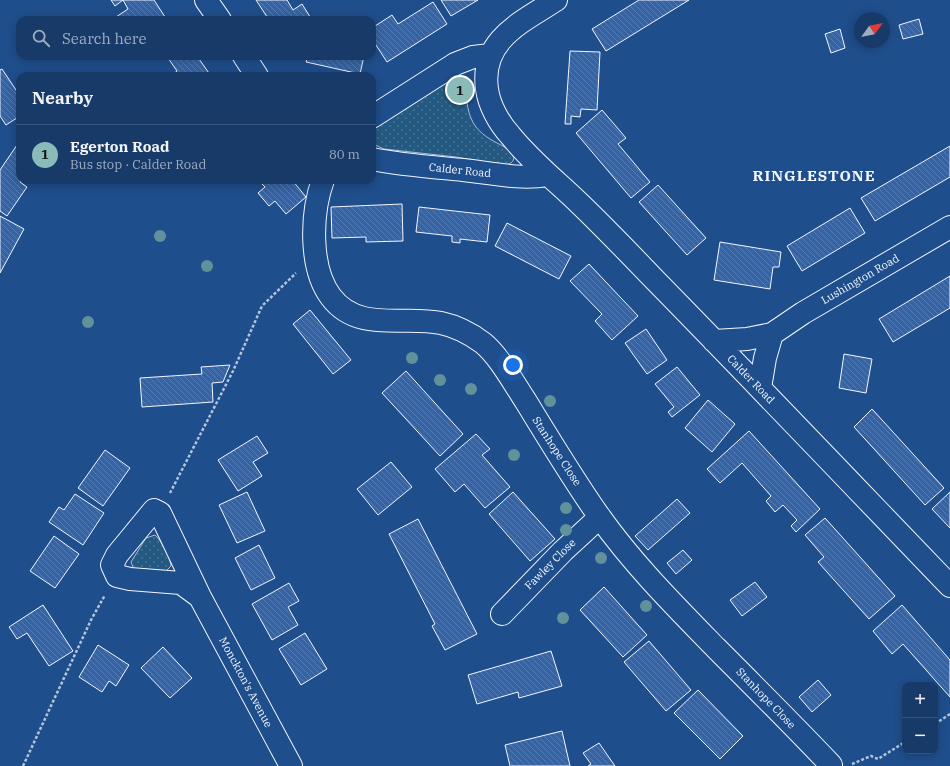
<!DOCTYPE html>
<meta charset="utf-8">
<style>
body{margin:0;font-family:"IBM Plex Serif",serif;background:#244571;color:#f1f3f6}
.controls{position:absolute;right:12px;bottom:12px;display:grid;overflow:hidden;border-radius:8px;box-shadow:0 2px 10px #0003}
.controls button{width:36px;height:36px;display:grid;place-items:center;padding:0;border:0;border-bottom:1px solid #36547d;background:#173a69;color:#f1f3f6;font:20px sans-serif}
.compass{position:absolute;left:854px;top:12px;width:36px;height:36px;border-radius:50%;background:#173a69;box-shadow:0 2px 10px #0003;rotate:57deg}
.you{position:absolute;left:513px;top:365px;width:14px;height:14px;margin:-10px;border:3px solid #fff;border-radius:50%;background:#1a73e8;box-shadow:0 0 0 6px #1a73e833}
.badge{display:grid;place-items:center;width:26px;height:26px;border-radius:50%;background:#8bbbb9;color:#111;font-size:13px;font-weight:700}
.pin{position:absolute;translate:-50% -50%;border:2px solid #fff;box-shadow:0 1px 4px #0006}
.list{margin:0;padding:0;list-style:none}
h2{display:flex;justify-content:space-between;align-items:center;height:52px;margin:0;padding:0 16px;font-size:17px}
h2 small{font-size:13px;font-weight:400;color:#9eadc0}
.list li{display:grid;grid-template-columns:26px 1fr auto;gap:12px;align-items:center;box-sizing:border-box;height:60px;padding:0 16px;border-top:1px solid #36547d}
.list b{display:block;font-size:15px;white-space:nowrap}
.list p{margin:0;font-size:13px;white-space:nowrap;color:#9eadc0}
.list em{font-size:13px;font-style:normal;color:#9eadc0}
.icon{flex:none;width:22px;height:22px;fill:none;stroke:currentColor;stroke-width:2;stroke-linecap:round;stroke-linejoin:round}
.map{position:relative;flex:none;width:950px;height:766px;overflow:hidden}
.search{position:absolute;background:#173a69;box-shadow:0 2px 10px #0003;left:16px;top:16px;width:360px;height:44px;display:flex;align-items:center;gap:10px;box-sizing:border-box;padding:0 14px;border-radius:12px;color:#9eadc0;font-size:15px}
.panel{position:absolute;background:#173a69;box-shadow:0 2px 10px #0003;left:16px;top:72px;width:360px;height:112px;border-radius:12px}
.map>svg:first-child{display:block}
.grass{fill:url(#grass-dots);stroke:#a8bbd7}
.building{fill:url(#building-back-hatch);stroke:#f2f6ff}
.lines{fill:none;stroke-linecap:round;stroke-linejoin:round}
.minor-casing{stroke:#f2f6ff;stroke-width:24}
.path{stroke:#b3c4dc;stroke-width:2.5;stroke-dasharray:3 2;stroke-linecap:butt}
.minor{stroke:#1f4e8c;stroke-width:22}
.tree{fill:#61919a}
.labels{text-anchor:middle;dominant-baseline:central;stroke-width:3;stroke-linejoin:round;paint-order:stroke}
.street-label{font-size:11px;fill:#f2f6ff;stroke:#1f4e8c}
.district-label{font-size:15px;font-weight:bold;letter-spacing:1px;fill:#f2f6ff;stroke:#1f4e8c}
</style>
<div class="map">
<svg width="950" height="766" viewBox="0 0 950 766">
<defs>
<pattern id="grass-dots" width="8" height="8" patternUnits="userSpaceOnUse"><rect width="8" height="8" fill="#245a82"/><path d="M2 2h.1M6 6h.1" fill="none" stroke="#447295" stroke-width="1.8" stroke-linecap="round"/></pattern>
<pattern id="building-back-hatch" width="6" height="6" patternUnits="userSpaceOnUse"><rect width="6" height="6" fill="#3563a3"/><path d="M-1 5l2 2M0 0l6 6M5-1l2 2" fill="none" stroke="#537ab1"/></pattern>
</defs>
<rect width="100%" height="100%" fill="#1f4e8c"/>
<!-- grass -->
<path class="grass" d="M458,74L461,75C462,78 464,82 465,86C467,101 467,115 476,127C480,132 485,136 490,139C499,145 510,147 514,158C513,164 507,165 501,165L456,157L384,149L375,145L372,142V127Z
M155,535C163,543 170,555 171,566L166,571L134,570L131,562L146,538Z"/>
<!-- building -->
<path class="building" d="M111,0H154L167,20H118L116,17L128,9L123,0L115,6Z
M256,0H287L293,10L302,4L312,20H269Z
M441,0H478L451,16Z
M639,0H689L606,51L592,29Z
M433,2L447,24L387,62L372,39V28L392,15L398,24Z
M919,19L923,34L903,39L899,25Z
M840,29L845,48L831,53L825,34Z
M570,51L600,52L597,110L581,109L580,117L571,116V124H565Z
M170,56H197L211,76H171L177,71L168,58Z
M308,56H364L360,74L306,62Z
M2,69L20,96V116L6,125L0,116V70Z
M602,110L626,138L618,144L650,182L631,198L576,133Z
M17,145L20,147V180H21L20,182L27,187L7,216L0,211V170Z
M950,146V177L875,221L861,198Z
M258,180H292L306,197L286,214L275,201L269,206L258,193L265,187Z
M658,185L706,238L687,255L639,202Z
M402,204L403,241L366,242V237L332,238L331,207Z
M419,207L490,215L487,242L460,239V243L452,242V236L416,232Z
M850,208L865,233L802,271L787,246Z
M0,216L24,229L0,273Z
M507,223L571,256L559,279L495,246Z
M720,242L781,252L779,267H773L770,289L714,280Z
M589,264L638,316L612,340L595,321L602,314L570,281Z
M950,276V308L893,342L879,319Z
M310,310L351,360L333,374L293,324Z
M646,329L667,360L647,374L625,343Z
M844,354L872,359L866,393L839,388Z
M230,365L223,382L212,383L213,402L142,407L140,378L202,374L201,367Z
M677,367L700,395L672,417L668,412L674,407L655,384Z
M406,371L463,434L440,456L382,393Z
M708,400L735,424L712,452L685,428Z
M872,409L944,488L925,505L854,427Z
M749,431L820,509L796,532L791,526L797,520L783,505L775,512L766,501L771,496L742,463L720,483L707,469Z
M476,434L490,449L482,455L510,487L485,508L464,484L455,492L435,469Z
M257,436L268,453L253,462L262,476L238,491L218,460Z
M105,450L130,468L103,506L78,488Z
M391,462L412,487L378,515L357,489Z
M247,492L265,531L237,543L219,505Z
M513,492L555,539L530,561L489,514Z
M950,492V528L932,509Z
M75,494L104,513L83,545L49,522L59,507L64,510Z
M677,499L690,513L648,550L635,536Z
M825,518L895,596L869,619L818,562L824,557L805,535Z
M418,519L477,634L445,650L432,626L435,624L389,534Z
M54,536L79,554L55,588L30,571Z
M259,545L275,578L251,590L235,558Z
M683,550L692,560L676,574L667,563Z
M755,582L767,597L742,616L730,600Z
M289,583L299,601L288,607L298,625L272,640L252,604Z
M604,587L647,635L623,657L580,610Z
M43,605L73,651L49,666L27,633L17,639L9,627Z
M902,605L950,660V697L903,644L892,654L873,631Z
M305,633L327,669L301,685L279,649Z
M649,641L691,690L666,711L624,662Z
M98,645L129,665L116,686L109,681L102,692L79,677Z
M163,647L192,678L170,698L141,668Z
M551,651L562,686L519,698L518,692L477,704L468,675Z
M818,680L831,695L812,712L799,697Z
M698,690L743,736L720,759L674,713Z
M562,731L570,766H510L505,745Z
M599,743L615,766H588L591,764L583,753Z"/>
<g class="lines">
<defs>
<path id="minor" d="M206,0L220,20
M556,0C522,22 480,40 487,89C489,105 499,123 510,135C530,160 556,181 579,203C604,227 629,253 653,278C753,380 851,483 950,586
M244,56L257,76
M372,117L455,64L473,57L490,55
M372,159C402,165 432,167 463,170C491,173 520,180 548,175
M323,180C311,213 309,268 331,297C358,333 404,315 441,323C455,326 471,334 483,343C499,356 513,382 525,400C549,439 573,479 599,516C633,564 675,606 716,648C755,687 793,725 831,765
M714,341L747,339L772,334L803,313L950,227
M760,388L765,358L772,334
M200,597L181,583L130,579L117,576L112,565L117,555L154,510L160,513L200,597L291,766
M502,614L563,551L600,517"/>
</defs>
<!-- minor casing -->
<use href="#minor" class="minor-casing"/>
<!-- path -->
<path class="path" d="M170,493L233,371L262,306L296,273
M935,724L950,714
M852,764L871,756L878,759L905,742
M23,766L91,620L105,595"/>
<!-- minor -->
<use href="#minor" class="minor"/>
</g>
<!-- trees -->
<g class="tree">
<circle cx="160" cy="236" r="6"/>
<circle cx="207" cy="266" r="6"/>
<circle cx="88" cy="322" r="6"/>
<circle cx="412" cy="358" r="6"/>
<circle cx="440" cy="380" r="6"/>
<circle cx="471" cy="389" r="6"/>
<circle cx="550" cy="401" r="6"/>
<circle cx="514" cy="455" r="6"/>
<circle cx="566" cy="508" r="6"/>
<circle cx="566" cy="530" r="6"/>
<circle cx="601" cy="558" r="6"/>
<circle cx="646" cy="606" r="6"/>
<circle cx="563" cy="618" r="6"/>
</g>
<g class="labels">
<!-- street labels -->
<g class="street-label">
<text transform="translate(460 170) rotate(6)">Calder Road</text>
<text transform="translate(860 279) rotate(-30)">Lushington Road</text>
<text transform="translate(751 379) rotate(46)">Calder Road</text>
<text transform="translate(557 451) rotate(57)">Stanhope Close</text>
<text transform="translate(550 564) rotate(-45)">Fawley Close</text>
<text transform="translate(246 682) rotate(62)">Monckton's Avenue</text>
<text transform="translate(766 698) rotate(46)">Stanhope Close</text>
</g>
<!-- district labels -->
<g class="district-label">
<text x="814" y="175">RINGLESTONE</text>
</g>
</g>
</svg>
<div class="controls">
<button>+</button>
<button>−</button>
</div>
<svg class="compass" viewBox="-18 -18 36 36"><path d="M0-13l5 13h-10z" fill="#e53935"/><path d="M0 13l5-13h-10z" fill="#9eadc0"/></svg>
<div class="you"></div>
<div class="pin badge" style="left:460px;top:90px">1</div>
<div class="search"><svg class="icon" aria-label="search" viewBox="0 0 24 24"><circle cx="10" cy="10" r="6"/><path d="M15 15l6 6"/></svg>Search here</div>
<section class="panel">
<h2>Nearby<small></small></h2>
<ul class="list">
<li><span class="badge">1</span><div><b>Egerton Road</b><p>Bus stop · Calder Road</p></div><em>80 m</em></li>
</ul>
</section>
</div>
